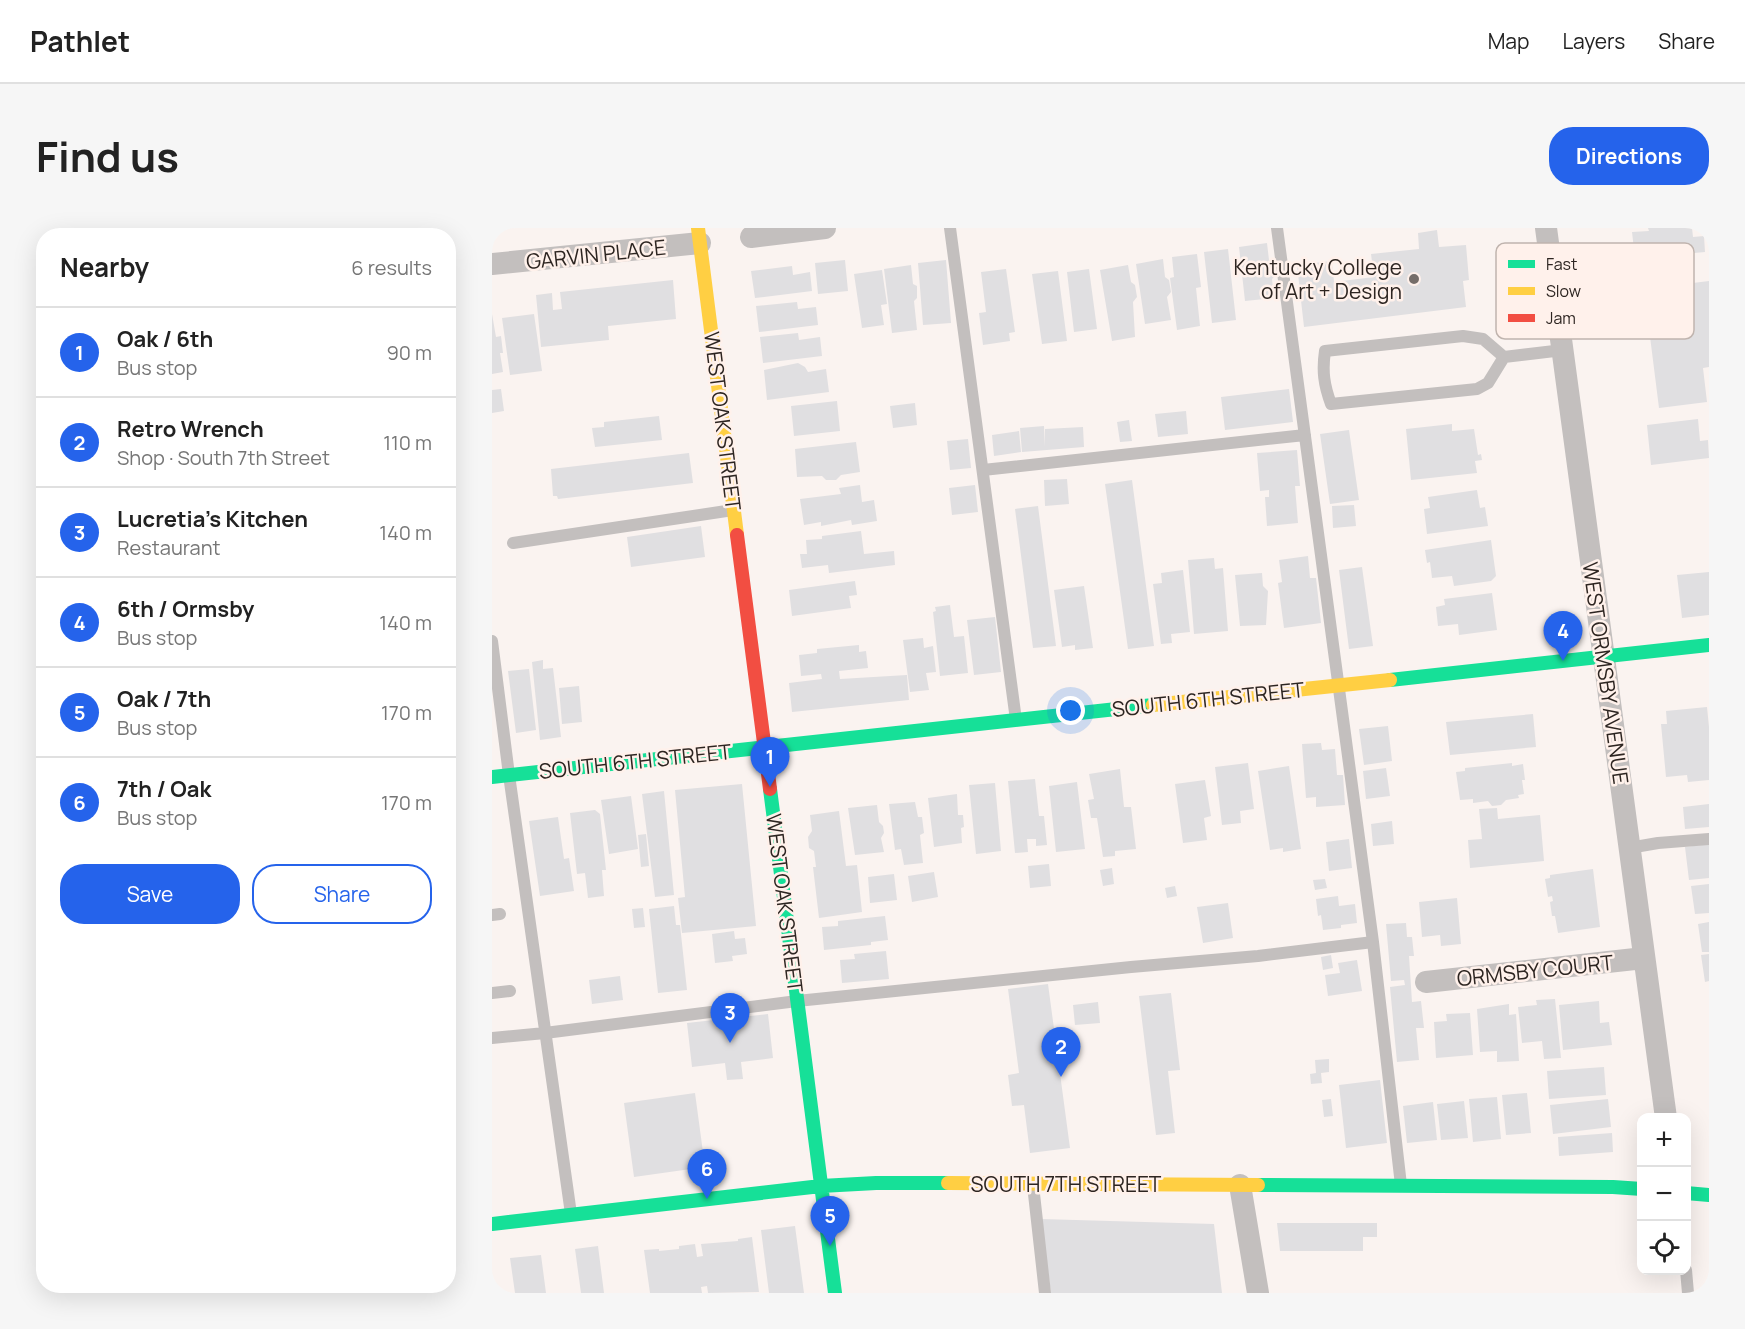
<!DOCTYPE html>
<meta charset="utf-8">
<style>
body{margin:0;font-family:Manrope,sans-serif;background:#f6f6f6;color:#222}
.controls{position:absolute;right:18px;bottom:18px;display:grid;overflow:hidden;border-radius:12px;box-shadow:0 6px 24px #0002}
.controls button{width:54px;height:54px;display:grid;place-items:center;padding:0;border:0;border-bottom:2px solid #e0e0e0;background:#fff;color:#222;font:30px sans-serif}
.you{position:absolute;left:579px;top:483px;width:21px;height:21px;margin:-15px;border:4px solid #fff;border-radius:50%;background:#1a73e8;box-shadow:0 0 0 9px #1a73e833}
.badge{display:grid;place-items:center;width:39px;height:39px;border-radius:50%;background:#2563eb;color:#fff;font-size:20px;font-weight:700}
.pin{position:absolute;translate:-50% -50px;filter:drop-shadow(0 2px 3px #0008)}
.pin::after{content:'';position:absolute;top:32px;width:21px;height:18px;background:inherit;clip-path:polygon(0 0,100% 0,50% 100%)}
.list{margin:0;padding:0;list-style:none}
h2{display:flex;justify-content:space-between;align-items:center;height:78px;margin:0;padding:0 24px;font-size:26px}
h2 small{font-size:20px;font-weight:400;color:#767676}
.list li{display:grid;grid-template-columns:39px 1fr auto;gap:18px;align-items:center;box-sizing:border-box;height:90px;padding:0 24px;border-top:2px solid #e0e0e0}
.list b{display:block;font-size:22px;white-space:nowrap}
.list p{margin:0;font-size:20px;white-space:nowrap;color:#767676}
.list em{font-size:20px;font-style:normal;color:#767676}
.actions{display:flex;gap:12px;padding:18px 24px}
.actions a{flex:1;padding:14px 0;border:2px solid #2563eb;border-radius:24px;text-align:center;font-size:21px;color:#2563eb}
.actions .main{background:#2563eb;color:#fff}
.icon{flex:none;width:33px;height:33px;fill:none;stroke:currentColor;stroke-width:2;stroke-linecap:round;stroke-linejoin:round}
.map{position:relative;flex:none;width:1217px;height:1065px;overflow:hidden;border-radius:24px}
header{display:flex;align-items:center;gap:36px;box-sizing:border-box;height:84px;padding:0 30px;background:#fff;border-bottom:2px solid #e0e0e0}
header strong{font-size:28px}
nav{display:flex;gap:33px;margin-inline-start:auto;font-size:21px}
.intro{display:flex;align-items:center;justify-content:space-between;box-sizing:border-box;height:144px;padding:0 36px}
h1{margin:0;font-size:42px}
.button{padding:15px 27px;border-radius:24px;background:#2563eb;color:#fff;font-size:21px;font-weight:700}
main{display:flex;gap:36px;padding:0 36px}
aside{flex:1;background:#fff;border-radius:24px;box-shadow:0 6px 24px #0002}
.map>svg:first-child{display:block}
.building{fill:#e0dfe1}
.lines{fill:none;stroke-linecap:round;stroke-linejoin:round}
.path{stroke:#b4b0af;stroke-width:4;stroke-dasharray:1.5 4.5;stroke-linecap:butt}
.lane{stroke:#c3bfbe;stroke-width:12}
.street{stroke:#c3bfbe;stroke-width:22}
.fast{stroke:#16e098;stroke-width:14}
.slow{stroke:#ffcf43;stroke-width:14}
.jam{stroke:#f24e42;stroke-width:14}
.poi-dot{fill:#756d69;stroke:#fff1eb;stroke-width:2}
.labels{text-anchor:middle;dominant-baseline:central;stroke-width:5;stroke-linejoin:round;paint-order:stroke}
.street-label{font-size:21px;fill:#2d2521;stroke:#fff1eb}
.poi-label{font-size:21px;fill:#2d2521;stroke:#fff1eb;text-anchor:end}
.key{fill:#fff1eb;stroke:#c0b4ae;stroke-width:1.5}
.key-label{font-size:16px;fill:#2d2521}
</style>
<header>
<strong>Pathlet</strong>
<nav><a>Map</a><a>Layers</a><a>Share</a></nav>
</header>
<div class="intro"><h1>Find us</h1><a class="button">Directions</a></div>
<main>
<aside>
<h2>Nearby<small>6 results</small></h2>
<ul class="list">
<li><span class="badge">1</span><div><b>Oak / 6th</b><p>Bus stop</p></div><em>90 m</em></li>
<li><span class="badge">2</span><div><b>Retro Wrench</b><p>Shop · South 7th Street</p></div><em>110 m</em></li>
<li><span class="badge">3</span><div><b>Lucretia's Kitchen</b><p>Restaurant</p></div><em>140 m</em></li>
<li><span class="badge">4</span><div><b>6th / Ormsby</b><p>Bus stop</p></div><em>140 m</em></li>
<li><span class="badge">5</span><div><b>Oak / 7th</b><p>Bus stop</p></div><em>170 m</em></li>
<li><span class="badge">6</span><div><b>7th / Oak</b><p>Bus stop</p></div><em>170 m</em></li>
</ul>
<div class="actions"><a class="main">Save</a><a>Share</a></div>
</aside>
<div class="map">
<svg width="1217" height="1065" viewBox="0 0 1217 1065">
<rect width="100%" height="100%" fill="#faf3f0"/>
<!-- building -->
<path class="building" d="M1156,0H1200L1201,9L1212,8L1213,24L1180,27L1181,36L1144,39L1140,4L1157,3Z
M945,2L947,19L974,17L977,52L971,53L974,79L812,99L805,37L840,33L842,54L882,49L879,26L927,21L926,5Z
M775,15L777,32L783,37L784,47L780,51L782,70L753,73L747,19Z
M736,21L744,92L720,95L712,24Z
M705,26L709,59L704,60L708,98L685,102L678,50L682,49L680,29Z
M671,31L673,49L677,52L679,64L675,69L679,92L653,96L644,36Z
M353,32L356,63L326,66L323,35Z
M454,32L459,95L431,97L426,35Z
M419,37L421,56L425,58V70L422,73L425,102L400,105L392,41Z
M636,37L639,54L643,57L645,69L641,74L643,109L620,113L608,42Z
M300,38L301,47L318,44L320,63L263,70L259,43Z
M514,41L523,104L517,105L518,113L491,117L487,85L494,84L489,44Z
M597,41L605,101L582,104L575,44Z
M390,42L395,76L389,77L392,97L370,100L362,46Z
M566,43L575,113L550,116L540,46Z
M181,52L184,91L116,98L117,112L49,119L44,67L60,65L61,82L70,81L68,64Z
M1217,53V139L1211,140L1215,174L1167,180L1152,61Z
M305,74L306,81L324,79L326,97L267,104L264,78Z
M0,86L4,109L9,108L11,125H8L11,144L0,146Z
M42,86L50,143L18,147L10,90Z
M306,105L307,112L328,109L330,128L271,135L268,109Z
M306,135L313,139L316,144L334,141L337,164L275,172L272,142Z
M9,161L12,183L0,185V162Z
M797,161L801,194L733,202L729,169Z
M345,173L348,203L302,208L299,178Z
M423,175L425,197L401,200L398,178Z
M694,183L696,206L666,209L663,186Z
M167,188L170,212L103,219L100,200L112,199V194Z
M1206,191L1208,213L1216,212L1217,230L1159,237L1155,197Z
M637,192L640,213L628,214L625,194Z
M960,196V203L982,201L986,227L989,226L990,232L983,233L985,245L919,252L914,201Z
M552,198L553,219V201L591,199L592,219L530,224L528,200Z
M857,202L867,272L838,276L828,206Z
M527,203L529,224L502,228L500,207Z
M476,211L479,240L458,242L455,213Z
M364,214L368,244L349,247L344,252H334L330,248L305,249L303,221Z
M805,222L808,258H803L806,295L775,298L773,269H777V262L768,263L765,225Z
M197,225L201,255L66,271L65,268H61L59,241Z
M575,251L577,276L553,278L552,252Z
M640,252L662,418L636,421L613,256Z
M368,257L370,274L382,272L385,293L360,297L359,292L329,298V294L312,297L308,271L349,266L347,260Z
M483,257L486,284L460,287L457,260Z
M985,262L988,280L993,279L996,298L935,306L932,281L938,280L936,269Z
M862,277L864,298L841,300L840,278Z
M546,278L564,418L541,420L523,281Z
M209,298L213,329L139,339L135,309Z
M369,303L372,326L402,323L403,337L337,345L336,337L310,340L308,326H315L314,312L330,311V308Z
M999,312L1004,348L999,353L962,358L960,348L940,350L938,334L935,335L933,322Z
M816,328L818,350H824L829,395L792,400L786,355L790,354L787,332Z
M722,330L723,341L731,340L736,403L702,406L696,332Z
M870,339L881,418L857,421L847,342Z
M691,342L698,404L679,406L680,415L669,416L661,356L670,355L669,345Z
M1217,344V387L1190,390L1185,347Z
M770,345L771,358L776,363L774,397L748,398L743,347Z
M363,353L365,367L357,368L359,380L300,388L297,362Z
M592,358L601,420L583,422V417L570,419L562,362Z
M1000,365L1005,402L967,407L966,396L946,398L944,379L953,377L952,371Z
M458,377L462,409L472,408L476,445L448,448L441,384L444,383L443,379Z
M503,389L509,444L482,447L475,392Z
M431,410L432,420L441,418L444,444L434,445L437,462L418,464L411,412Z
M367,417V424L374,423L376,440L347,443L348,451L415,447L417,472L300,484L297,455L330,451L329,446L309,448L307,427L325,425V421Z
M51,432V441L61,440L69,509L48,512L40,434Z
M37,441L44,502L24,505L16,443Z
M87,458L90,494L70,496L67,460Z
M1215,479L1217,499V552L1196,554L1195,547L1174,549L1169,496H1175L1174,483Z
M1041,486L1044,519L958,527L954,494Z
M896,498L900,533L872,537L867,501Z
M829,515L830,522L843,521L845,547H851L853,577L824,579V569L814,570L810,516Z
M756,535L762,581L748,583L749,595L730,597L723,539Z
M1020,535V538L1031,536L1033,552H1030L1032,566L1026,567L1027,570L1014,572L1009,577L1000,578L996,573L981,575V571L968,572L964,544L973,543V540Z
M797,538L809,621L791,624V620L778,622L766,543Z
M894,540L898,568L874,571L871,543Z
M628,541L632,579H639L644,621L623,623V628L611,629L605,590H599L596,572L602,571L597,546Z
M543,551L547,588H552L555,617L544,618V611H535L536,624L523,625L516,553Z
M713,552L719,588L712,590L715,612L691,615L683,556Z
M585,554L593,621L564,624L557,558Z
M503,555L509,623L484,626L477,557Z
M250,556L264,698L190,705L186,670L193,669L183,562Z
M172,563L182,667L163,669L150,566Z
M465,566L466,587H471L472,599L469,600L470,615L442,619L436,570Z
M139,568L146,621L117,626L109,572Z
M423,574L426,589H430L432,605L428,607L431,635L412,637L409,621L403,622L397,576Z
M1217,576V599L1193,601L1191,579Z
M385,577L387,594L391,598L392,605L389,610L392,624L363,627L356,580Z
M1005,580L1006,591L1048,587L1052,633L978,640L976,612L990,611L987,581Z
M103,582L108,586L114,642H110L112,668L96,670L93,645L85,646L78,585Z
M347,583L354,638L365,637L370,684L327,690L321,639H324L322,623L317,620L316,609L320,603L318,587Z
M66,589L72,631L77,630L82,663L48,668L37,593Z
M900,593L902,616L881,618L879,596Z
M154,606L157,638L149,639L146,607Z
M857,611L860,640L837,643L834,614Z
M1217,616V650L1197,652L1193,619Z
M557,636L559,658L538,660L536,638Z
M620,640L622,656L611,658L608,642Z
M1101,641L1108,699L1066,705L1063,688H1060L1058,674L1061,673L1060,668L1056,669L1053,651L1058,650V647Z
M442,644L446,669L420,674L416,648Z
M402,646L405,672L378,675L376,649Z
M833,651L835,660L823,662L821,652Z
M1217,656V685L1203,686L1199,658Z
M683,658L685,668L675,670L673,660Z
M846,668L847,678L863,676L865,695L849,697V700L831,702L829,687L826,688L824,671Z
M965,670L969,716L949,718L948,707L930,709L927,674Z
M736,675L741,710L711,715L705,679Z
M182,678L184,697H188L195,762L166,765L157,681Z
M151,680L153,699L142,700L140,681Z
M393,688L396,712L379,714V717L332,722L330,699L346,698V693Z
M1217,694V724H1210L1206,696Z
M914,695L915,709H920L922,728H917L920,774L929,773L932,800H924L927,832L905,834L898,759L913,757L912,752L899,753L894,696Z
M242,703L243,711L253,710L255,726L240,728L241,733L223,735L220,706Z
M394,723L397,751L350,755L348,732L363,731L362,726Z
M1217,726V753L1213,754L1209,727Z
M839,727L841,740L831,742L829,729Z
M865,732L870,763L836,768L833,747L848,745L846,735Z
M128,748L131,772L100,776L97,752Z
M556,756L578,920L538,925L532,877L520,878L516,847L527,845L516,761Z
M679,765L688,842L676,843L683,905L664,907L647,768Z
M1063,771L1069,830L1052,831L1050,813L1030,815L1026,779L1045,777L1044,772Z
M1107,773L1108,795L1117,794L1120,817L1071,822L1067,777Z
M606,774L608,795L583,797L581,777Z
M1017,776V787L1024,786L1027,833L1005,834V823L988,824L985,781Z
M978,785L981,827L944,830L942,794L955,793L954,786Z
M276,786L281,830L249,834L251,851L235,852L233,835L200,839L195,795Z
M837,831V844L829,845L830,855L819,856L818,846L824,845L823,832Z
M1112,839L1114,867L1057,871L1055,843Z
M888,852L895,915L854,920L847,857Z
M203,865L213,939L142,949L132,875Z
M1035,865L1039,905L1014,907L1010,867Z
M1005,869L1009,911L981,914L977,871Z
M839,871L841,888L832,889L830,872Z
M1116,871L1119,899L1061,906L1058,877Z
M972,873L976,910L949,912L945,876Z
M941,874L945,912L915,915L911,878Z
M1120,905L1121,924L1067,928L1066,909Z
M549,991L722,996L730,1065H559Z
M785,995H885V1009H871V1023H788Z
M303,998L312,1065H277L269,1002Z
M260,1009L267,1064L216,1065L215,1058L209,1059L210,1065H158L152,1022L167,1021V1023L187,1021V1018L203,1016L205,1029L211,1028L209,1016L246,1013V1011Z
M106,1018L112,1065H89L83,1021Z
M49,1027L54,1065H23L18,1030Z"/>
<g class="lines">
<!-- path -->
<path class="path" d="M1148,992H1150"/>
<!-- lane -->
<path class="lane" d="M458,0L524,492
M785,0L881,714L909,957
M1012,129L996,155L985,161L839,176C832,157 830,143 833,123L971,108L991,111L1012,129L1071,122
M491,242L813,207
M21,315L241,282
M0,413L17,547L79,986
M1137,620L1166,615L1217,611
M0,687L8,686
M0,765L18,763
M0,810L53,805L305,773L639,739L766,728L881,714
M541,957L553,1065
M1194,1042L1196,1065"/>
<!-- street -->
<path class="street" d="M1054,0L1174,890
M259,9L333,0
M0,36L208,15
M934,754L1152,730
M748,957L766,1065"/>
<!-- fast -->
<path class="fast" d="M898,452L1217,417
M0,549L661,477
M278,561L343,1065
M766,957L1121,959L1150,961
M1194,965L1217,967
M0,996L329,958L384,955H456"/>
<!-- slow -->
<path class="slow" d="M206,0L245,307
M661,477L898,452
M456,955L766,957"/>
<!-- jam -->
<path class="jam" d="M245,307L278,561"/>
</g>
<!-- markers -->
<circle class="poi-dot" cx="922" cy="51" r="6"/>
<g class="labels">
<!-- street labels -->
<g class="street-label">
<text transform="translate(104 26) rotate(-6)">GARVIN PLACE</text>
<text transform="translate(231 193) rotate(83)">WEST OAK STREET</text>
<text transform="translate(1114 445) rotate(82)">WEST ORMSBY AVENUE</text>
<text transform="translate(716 471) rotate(-6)">SOUTH 6TH STREET</text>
<text transform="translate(143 533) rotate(-6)">SOUTH 6TH STREET</text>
<text transform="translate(293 675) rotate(83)">WEST OAK STREET</text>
<text transform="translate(1043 742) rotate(-6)">ORMSBY COURT</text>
<text x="574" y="956">SOUTH 7TH STREET</text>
</g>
<!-- poi labels -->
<g class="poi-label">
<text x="910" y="39">Kentucky College<tspan x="910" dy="24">of Art + Design</tspan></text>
</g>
</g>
<!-- legend -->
<rect x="1004" y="15" width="198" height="96" rx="9" class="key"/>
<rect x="1016" y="32" width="27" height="8" fill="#16e098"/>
<rect x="1016" y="59" width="27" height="8" fill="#ffcf43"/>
<rect x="1016" y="86" width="27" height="8" fill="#f24e42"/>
<g class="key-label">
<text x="1054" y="42">Fast</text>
<text x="1054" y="69">Slow</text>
<text x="1054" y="96">Jam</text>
</g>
</svg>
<div class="controls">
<button>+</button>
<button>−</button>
<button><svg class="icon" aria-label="locate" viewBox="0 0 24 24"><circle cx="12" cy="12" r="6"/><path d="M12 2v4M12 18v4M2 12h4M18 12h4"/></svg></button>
</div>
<div class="you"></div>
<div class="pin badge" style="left:278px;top:559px">1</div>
<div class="pin badge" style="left:569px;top:849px">2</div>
<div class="pin badge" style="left:238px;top:815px">3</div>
<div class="pin badge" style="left:1071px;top:433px">4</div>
<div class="pin badge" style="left:338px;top:1018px">5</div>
<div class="pin badge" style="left:215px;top:971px">6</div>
</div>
</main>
